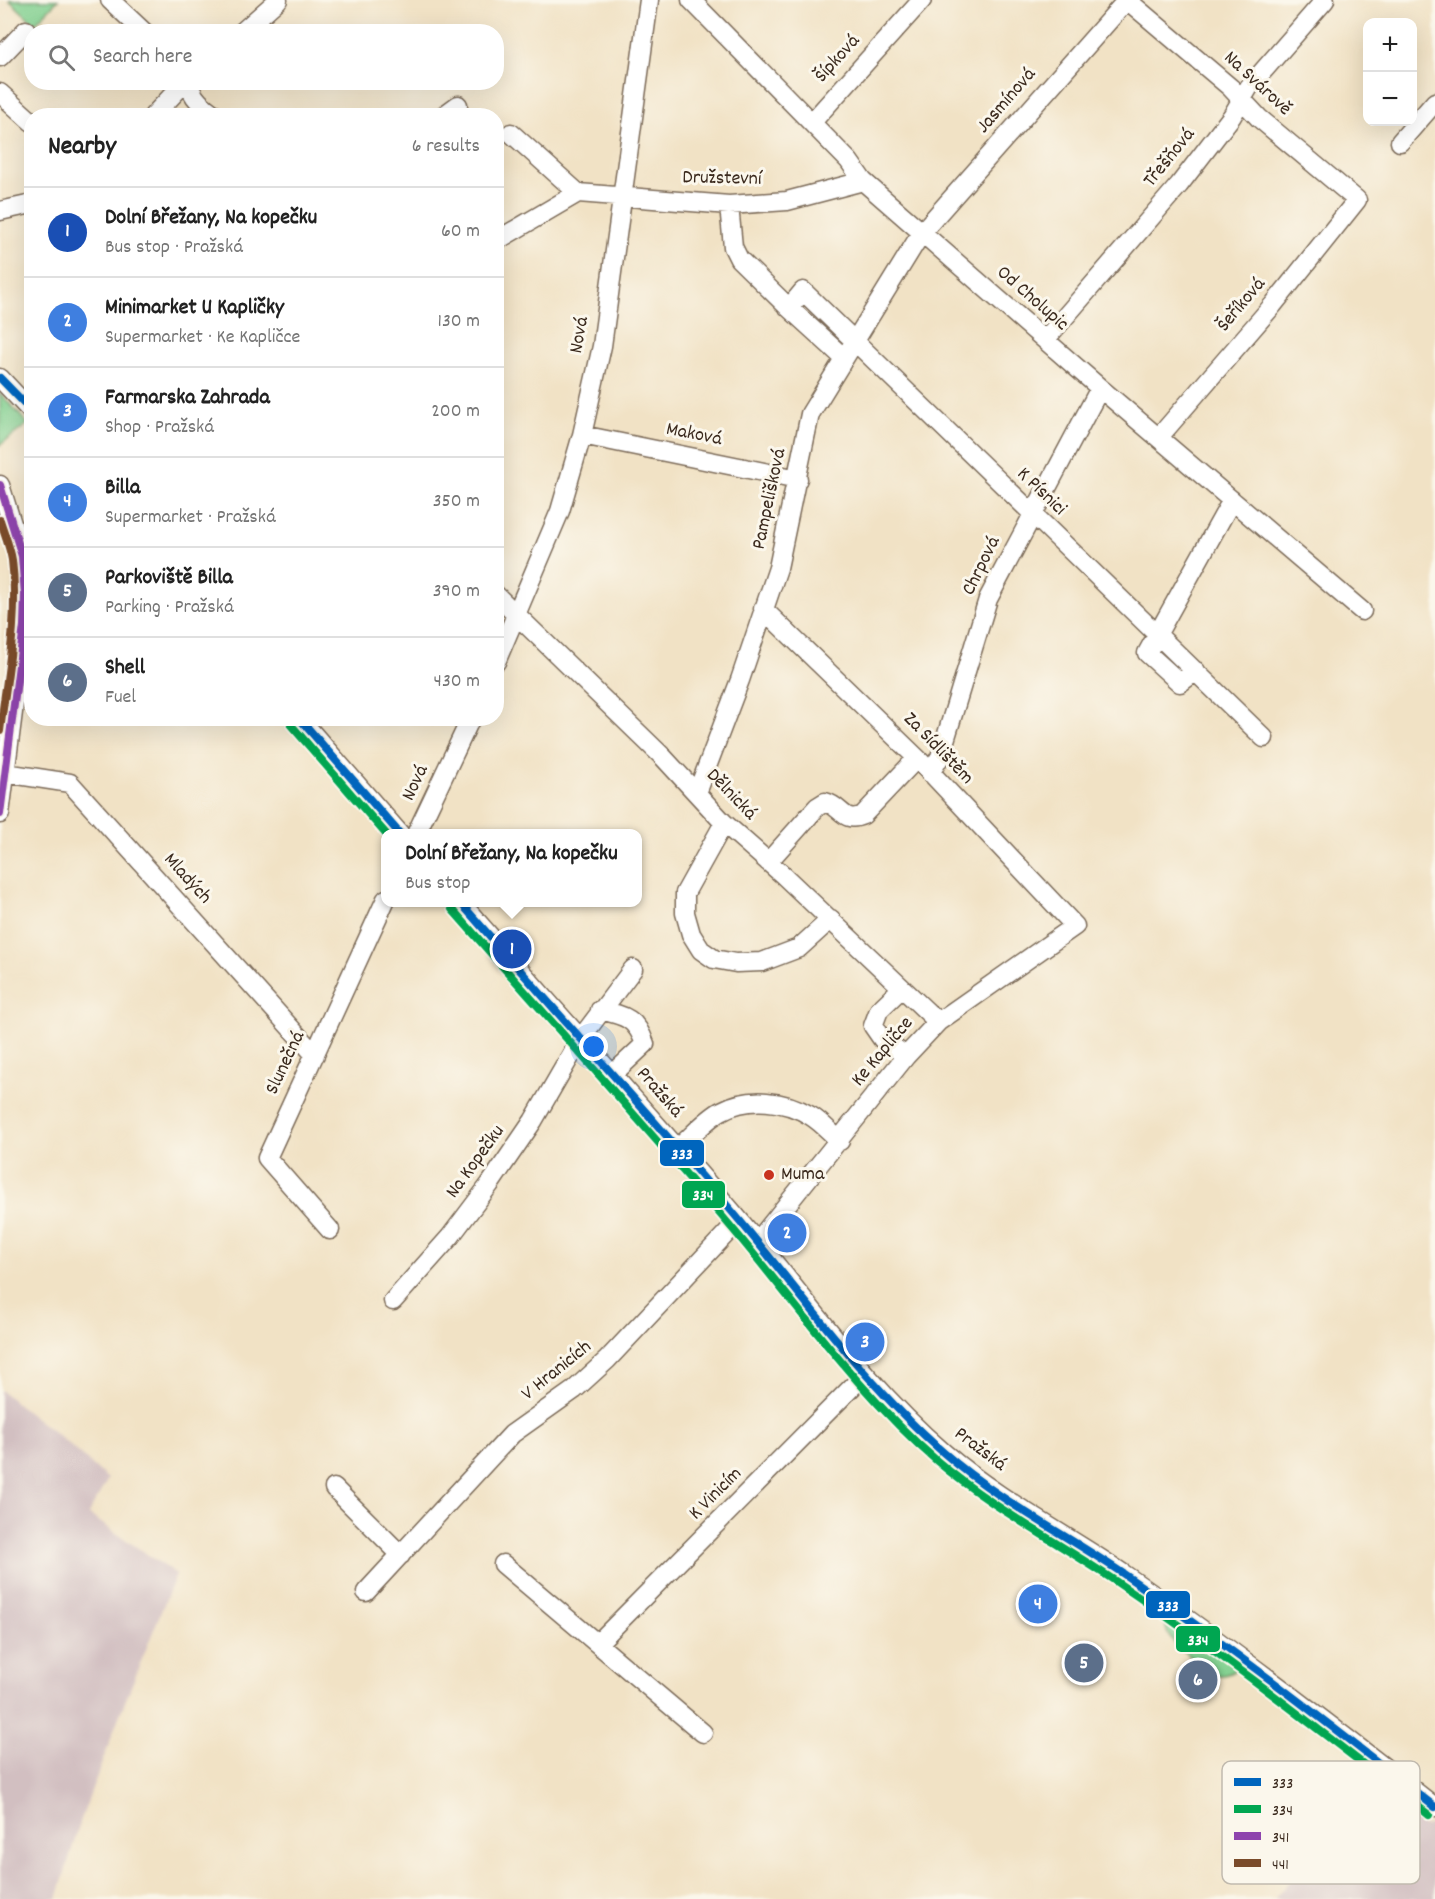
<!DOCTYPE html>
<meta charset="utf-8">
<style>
body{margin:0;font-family:Dekko,sans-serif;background:#f6f6f6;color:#222}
.controls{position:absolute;right:18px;top:18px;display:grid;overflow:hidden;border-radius:12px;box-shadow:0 6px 24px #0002}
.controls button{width:54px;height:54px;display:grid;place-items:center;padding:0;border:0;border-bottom:2px solid #e0e0e0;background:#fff;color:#222;font:30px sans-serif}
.you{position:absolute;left:594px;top:1047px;width:21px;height:21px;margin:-15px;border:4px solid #fff;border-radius:50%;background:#1a73e8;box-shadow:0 0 0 9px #1a73e833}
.badge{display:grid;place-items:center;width:39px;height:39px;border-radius:50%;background:#2563eb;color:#fff;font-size:20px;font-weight:700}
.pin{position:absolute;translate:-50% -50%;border:3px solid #fff;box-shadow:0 2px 6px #0006}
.popup{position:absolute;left:381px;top:829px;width:261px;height:78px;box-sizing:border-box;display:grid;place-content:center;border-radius:12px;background:#fff;filter:drop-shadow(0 2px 4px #0005);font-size:20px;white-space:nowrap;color:#767676}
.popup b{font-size:22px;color:#222}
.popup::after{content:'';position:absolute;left:50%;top:100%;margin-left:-12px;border:12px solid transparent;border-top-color:#fff}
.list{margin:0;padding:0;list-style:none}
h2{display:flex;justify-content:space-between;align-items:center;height:78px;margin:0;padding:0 24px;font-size:26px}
h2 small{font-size:20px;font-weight:400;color:#767676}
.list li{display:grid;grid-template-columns:39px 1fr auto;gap:18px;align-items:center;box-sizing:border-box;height:90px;padding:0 24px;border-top:2px solid #e0e0e0}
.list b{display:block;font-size:22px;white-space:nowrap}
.list p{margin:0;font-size:20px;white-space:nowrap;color:#767676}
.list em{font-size:20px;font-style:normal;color:#767676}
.icon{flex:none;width:33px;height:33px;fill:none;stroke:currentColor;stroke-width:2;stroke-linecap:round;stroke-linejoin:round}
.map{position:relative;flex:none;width:1435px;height:1899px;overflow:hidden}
.search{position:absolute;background:#fff;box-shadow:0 6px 24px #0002;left:24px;top:24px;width:480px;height:66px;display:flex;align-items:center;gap:15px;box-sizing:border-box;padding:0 21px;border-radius:24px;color:#767676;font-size:22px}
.panel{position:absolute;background:#fff;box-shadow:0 6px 24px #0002;left:24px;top:108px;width:480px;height:618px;border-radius:24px}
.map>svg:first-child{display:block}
.industrial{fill:#d2bfc1}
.green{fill:#82d090;stroke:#5e7d57;stroke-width:1.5}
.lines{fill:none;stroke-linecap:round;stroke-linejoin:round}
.minor-casing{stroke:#7b6a58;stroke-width:21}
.minor{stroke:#fff;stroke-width:18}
.bus-1-casing{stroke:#fbf7ec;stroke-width:12}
.bus-2-casing{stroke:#fbf7ec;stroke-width:12}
.bus-3-casing{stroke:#fbf7ec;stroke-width:12}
.bus-4-casing{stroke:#fbf7ec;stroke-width:12}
.bus-1{stroke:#0065bd;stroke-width:8}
.bus-2{stroke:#00a651;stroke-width:8}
.bus-3{stroke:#8e44ad;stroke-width:8}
.bus-4{stroke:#7a4b2a;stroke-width:8}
.poi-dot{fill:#c8321e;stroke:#fbf7ec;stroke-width:2}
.labels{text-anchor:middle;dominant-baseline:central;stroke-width:6;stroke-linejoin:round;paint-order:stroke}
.street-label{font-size:20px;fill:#3b2a1e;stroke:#fbf7ec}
.poi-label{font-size:20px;fill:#3b2a1e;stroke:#fbf7ec;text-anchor:start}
.key{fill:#fbf7ec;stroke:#c1baae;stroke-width:1.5}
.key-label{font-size:16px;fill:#3b2a1e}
.line-badge{stroke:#fbf7ec;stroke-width:2}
.badge-label{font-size:16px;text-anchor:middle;font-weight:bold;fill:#fff}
</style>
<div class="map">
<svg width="1435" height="1899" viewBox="0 0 1435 1899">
<rect width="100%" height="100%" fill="#fbf7ec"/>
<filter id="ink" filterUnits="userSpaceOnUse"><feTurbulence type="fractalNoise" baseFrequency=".0167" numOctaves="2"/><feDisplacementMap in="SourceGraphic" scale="12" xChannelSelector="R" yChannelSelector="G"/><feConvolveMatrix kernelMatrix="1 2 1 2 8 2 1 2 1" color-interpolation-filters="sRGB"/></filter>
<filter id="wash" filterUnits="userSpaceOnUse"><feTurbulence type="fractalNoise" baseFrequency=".008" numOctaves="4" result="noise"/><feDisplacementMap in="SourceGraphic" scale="24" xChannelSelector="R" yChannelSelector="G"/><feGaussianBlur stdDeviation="1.35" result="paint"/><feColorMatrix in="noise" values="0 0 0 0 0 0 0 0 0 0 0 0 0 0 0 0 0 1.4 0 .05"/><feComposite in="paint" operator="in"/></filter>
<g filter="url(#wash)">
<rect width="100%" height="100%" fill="#f1e2c5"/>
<!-- industrial -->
<path class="industrial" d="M0,1390L66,1442L108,1479L88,1514L176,1574L118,1719L80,1822L57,1899H0Z
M1373,1785L1425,1827L1435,1822L1433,1855L1435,1856V1899H1274Z"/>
<!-- green -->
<path class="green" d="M9,0H58L35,24Z
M0,393L28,424L0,445Z
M1167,1615L1239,1667C1232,1672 1227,1676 1218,1675C1211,1674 1204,1667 1198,1662C1183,1652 1159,1636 1167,1615Z"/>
</g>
<g filter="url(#ink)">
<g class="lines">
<defs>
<path id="minor" d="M110,0L144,32
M691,0L849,161L863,181L1100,388L1362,611
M1127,0L1231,88L1259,118L1357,200L1273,305L1159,437
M242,32L278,0
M0,57L26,30
M189,82C191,98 204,107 217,116
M0,93L32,122
M153,116L185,82
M443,116L458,105
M812,122L922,0
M511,133L578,193L729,205L787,201L863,181
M1400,142L1435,102
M729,205L733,247L739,259L789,308L803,291L1264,738
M0,211L32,204
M496,241L578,193
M789,308L844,358
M1045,340L1179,185L1232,116L1249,87L1325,0
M0,378L32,412
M582,435L798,479
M0,485L22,556L25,595L24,626L0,814
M496,595L663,757L724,823L782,874L938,1022
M496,662L560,511L582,435L602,346L649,0
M1196,671L1180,683L1147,653L1232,500
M299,718L400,834
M5,773L70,783L315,1055
M930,773L940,757L988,599L1100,388
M697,793L740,680L778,568L810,414L922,232L1127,0
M724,823L685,893V913L691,934L701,950L714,959L736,963L762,962L799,948L831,919
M416,834L471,718
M768,862L817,807L825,802C842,806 843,824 863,815L917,758
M460,902C553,1009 648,1113 740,1221C807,1300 865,1385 944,1453C998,1500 1069,1536 1128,1577C1233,1650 1334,1728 1435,1807
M902,988L879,1010L873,1026L882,1039L906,1056
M600,1010C626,1016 636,1018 645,1044L613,1074
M678,1148C691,1137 705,1120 721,1111C749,1096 785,1100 811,1116C821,1122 830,1132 840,1141
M330,1230L267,1158L386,899
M757,1242L906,1056L938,1022L1075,926L917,758L763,609
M393,1301L450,1237L490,1184L533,1121L581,1038L633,969
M334,1488L401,1555
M503,1564L703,1733
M366,1592L512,1434L574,1390L607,1360L739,1220
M598,1643L864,1375"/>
</defs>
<!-- minor casing -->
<use href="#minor" class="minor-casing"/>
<!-- minor -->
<use href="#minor" class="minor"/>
<defs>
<path id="bus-1" d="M0,378L32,411
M299,718L400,834
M460,902C553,1009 649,1113 740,1221C806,1300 866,1385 944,1453C1000,1502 1067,1535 1128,1577C1233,1649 1334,1728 1435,1807"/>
<path id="bus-2" d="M291,725L386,834
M452,909C545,1015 641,1120 732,1228C799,1307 858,1393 937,1461C993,1509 1060,1543 1121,1585C1227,1657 1328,1737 1429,1815"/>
<path id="bus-3" d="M0,485L22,556L25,595L24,626L0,814"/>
<path id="bus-4" d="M0,520C4,533 10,547 12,560C19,617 7,675 0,731"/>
</defs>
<!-- bus-1 casing -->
<use href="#bus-1" class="bus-1-casing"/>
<!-- bus-2 casing -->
<use href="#bus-2" class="bus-2-casing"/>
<!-- bus-3 casing -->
<use href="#bus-3" class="bus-3-casing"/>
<!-- bus-4 casing -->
<use href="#bus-4" class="bus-4-casing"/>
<!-- bus-1 -->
<use href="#bus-1" class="bus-1"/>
<!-- bus-2 -->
<use href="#bus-2" class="bus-2"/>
<!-- bus-3 -->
<use href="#bus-3" class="bus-3"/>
<!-- bus-4 -->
<use href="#bus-4" class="bus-4"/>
</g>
</g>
<!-- markers -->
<circle class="poi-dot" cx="769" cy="1175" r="6"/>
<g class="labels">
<!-- street labels -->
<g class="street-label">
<text transform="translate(838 59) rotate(-48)">Šípková</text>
<text transform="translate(1257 84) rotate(43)">Na Svárově</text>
<text transform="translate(1007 101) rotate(-49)">Jasmínová</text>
<text transform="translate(1170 158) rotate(-51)">Třešňová</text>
<text transform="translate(722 179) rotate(1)">Družstevní</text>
<text transform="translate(1032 299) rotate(41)">Od Cholupic</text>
<text transform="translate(1242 305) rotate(-50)">Šeříková</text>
<text transform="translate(580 335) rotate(-80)">Nová</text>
<text transform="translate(694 435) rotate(11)">Maková</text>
<text transform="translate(1041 492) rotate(44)">K Písnici</text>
<text transform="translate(770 499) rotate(-78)">Pampelišková</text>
<text transform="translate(982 566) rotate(-64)">Chrpová</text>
<text transform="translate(938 749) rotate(46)">Za Sídlištěm</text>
<text transform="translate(416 783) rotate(-65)">Nová</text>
<text transform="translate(731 795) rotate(46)">Dělnická</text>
<text transform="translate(187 879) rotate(48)">Mladých</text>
<text transform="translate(883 1052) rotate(-50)">Ke Kapličce</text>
<text transform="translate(286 1063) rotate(-65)">Slunečná</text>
<text transform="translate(659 1093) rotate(49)">Pražská</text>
<text transform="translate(476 1162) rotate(-54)">Na Kopečku</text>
<text transform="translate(557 1371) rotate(-39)">V Hranicích</text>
<text transform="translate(980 1450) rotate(37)">Pražská</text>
<text transform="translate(716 1494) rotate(-45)">K Vinicím</text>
</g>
<!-- poi labels -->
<g class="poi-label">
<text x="781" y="1175">Muma</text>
</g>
</g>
<!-- legend -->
<rect x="1222" y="1761" width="198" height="123" rx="9" class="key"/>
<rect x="1234" y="1778" width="27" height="8" fill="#0065bd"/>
<rect x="1234" y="1805" width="27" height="8" fill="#00a651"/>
<rect x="1234" y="1832" width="27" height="8" fill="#8e44ad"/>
<rect x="1234" y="1859" width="27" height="8" fill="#7a4b2a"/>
<g class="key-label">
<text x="1272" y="1788">333</text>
<text x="1272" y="1815">334</text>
<text x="1272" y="1842">341</text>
<text x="1272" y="1869">441</text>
</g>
<g class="line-badge">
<rect x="659" y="1139" width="46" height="28" rx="6" fill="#0065bd"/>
<rect x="681" y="1180" width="45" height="29" rx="6" fill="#00a651"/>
<rect x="1145" y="1590" width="46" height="29" rx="6" fill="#0065bd"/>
<rect x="1175" y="1625" width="46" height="28" rx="6" fill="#00a651"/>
</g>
<g class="badge-label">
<text x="682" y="1159">333</text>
<text x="703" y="1200">334</text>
<text x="1168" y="1611">333</text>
<text x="1198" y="1645">334</text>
</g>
</svg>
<div class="controls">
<button>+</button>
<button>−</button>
</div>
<div class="you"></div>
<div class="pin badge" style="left:512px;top:949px;background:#1a4fb4">1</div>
<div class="popup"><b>Dolní Břežany, Na kopečku</b>Bus stop</div>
<div class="pin badge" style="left:787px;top:1233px;background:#3f7fe0">2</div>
<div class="pin badge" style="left:865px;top:1342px;background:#3f7fe0">3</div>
<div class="pin badge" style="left:1038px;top:1604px;background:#3f7fe0">4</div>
<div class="pin badge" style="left:1084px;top:1663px;background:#5c6f8a">5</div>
<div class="pin badge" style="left:1198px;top:1680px;background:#5c6f8a">6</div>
<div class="search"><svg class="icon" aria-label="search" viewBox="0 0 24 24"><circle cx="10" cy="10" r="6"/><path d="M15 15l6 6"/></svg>Search here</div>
<section class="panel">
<h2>Nearby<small>6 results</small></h2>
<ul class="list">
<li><span class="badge" style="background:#1a4fb4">1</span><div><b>Dolní Břežany, Na kopečku</b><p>Bus stop · Pražská</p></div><em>60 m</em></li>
<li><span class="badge" style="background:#3f7fe0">2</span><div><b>Minimarket U Kapličky</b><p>Supermarket · Ke Kapličce</p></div><em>130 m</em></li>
<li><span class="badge" style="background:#3f7fe0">3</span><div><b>Farmarska Zahrada</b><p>Shop · Pražská</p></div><em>200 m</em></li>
<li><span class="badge" style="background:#3f7fe0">4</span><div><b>Billa</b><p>Supermarket · Pražská</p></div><em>350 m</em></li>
<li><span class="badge" style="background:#5c6f8a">5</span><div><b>Parkoviště Billa</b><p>Parking · Pražská</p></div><em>390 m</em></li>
<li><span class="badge" style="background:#5c6f8a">6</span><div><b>Shell</b><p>Fuel</p></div><em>430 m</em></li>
</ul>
</section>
</div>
